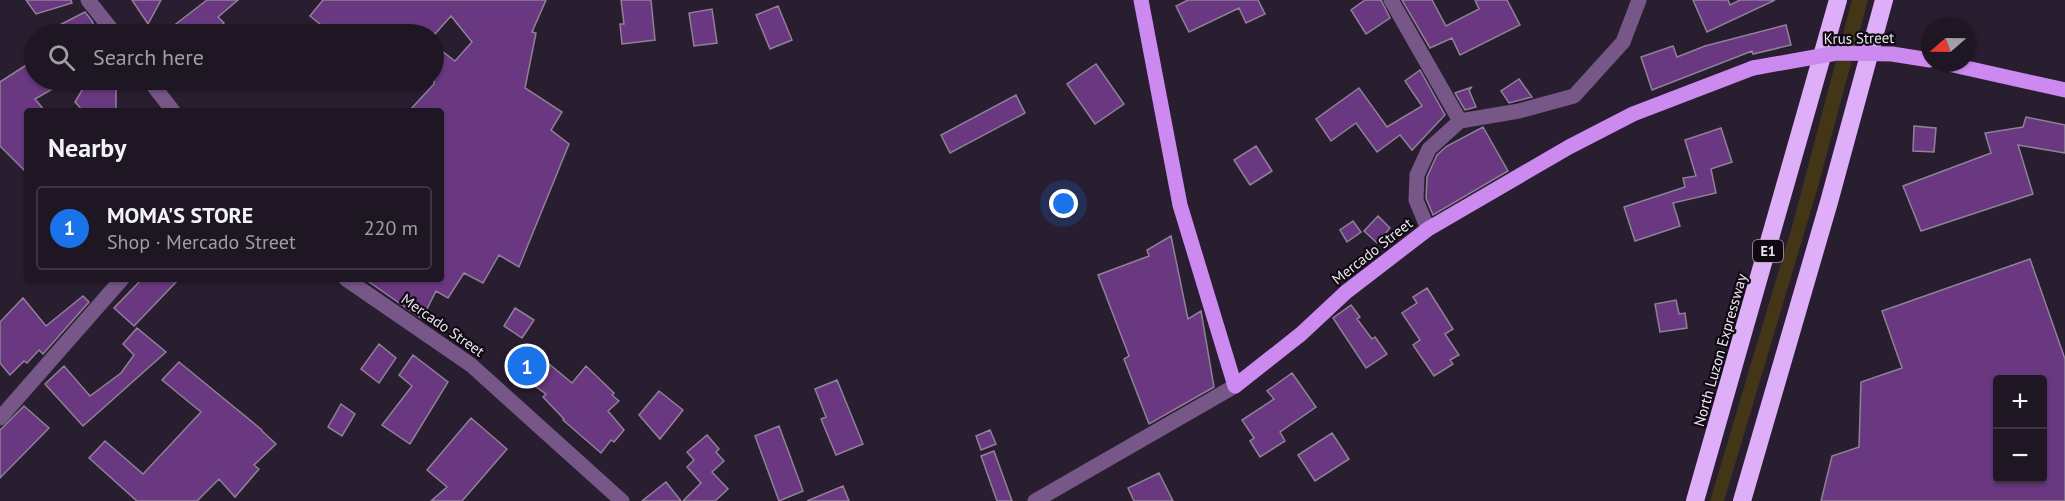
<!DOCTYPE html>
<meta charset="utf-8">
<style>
body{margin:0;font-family:"PT Sans",sans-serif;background:#271f2c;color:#f1f3f6}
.controls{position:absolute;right:18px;bottom:18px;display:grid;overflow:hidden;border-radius:6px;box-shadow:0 2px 4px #0004}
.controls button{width:54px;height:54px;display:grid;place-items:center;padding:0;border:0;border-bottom:2px solid #3c3541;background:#1f1624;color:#f1f3f6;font:30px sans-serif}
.compass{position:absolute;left:1921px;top:18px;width:54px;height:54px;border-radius:50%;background:#1f1624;box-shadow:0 2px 4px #0004;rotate:250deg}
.you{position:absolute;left:1064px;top:204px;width:21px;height:21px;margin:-15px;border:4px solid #fff;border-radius:50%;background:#1a73e8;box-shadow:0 0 0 9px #1a73e833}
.badge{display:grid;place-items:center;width:39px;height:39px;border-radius:50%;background:#1a73e8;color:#fff;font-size:20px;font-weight:700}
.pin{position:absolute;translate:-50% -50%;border:3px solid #fff;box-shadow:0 2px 6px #0006}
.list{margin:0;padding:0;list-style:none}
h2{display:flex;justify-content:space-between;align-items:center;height:78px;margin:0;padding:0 24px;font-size:26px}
h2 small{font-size:20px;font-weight:400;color:#a19fa6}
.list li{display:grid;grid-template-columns:39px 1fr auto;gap:18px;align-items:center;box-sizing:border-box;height:84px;margin:0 12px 12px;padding:0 12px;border:2px solid #3c3541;border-radius:6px}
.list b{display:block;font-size:22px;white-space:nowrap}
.list p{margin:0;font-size:20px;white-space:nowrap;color:#a19fa6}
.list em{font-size:20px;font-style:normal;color:#a19fa6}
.icon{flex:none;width:33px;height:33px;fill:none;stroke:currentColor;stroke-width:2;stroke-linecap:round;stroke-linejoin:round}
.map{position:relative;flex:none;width:2065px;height:501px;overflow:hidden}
.search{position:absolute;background:#1f1624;box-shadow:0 2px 4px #0004;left:24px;top:24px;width:420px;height:66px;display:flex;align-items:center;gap:15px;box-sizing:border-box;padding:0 21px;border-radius:33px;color:#a19fa6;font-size:22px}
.panel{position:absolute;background:#1f1624;box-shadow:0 2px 4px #0004;left:24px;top:108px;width:420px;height:174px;border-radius:6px}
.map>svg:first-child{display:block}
.green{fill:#423617}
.building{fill:#693881;stroke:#8f8197;stroke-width:1.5;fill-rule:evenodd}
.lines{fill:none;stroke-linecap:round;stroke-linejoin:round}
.minor{stroke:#775788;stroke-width:15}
.major{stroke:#cc89ef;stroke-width:15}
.highway{stroke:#deaff8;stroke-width:18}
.major-bridge{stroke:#cc89ef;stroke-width:15}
.labels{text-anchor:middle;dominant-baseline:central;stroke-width:4.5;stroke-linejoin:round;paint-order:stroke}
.shield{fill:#0f0a12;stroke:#aaa3ae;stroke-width:1.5}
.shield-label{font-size:14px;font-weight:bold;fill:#ece4f1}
.street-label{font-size:15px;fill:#ece4f1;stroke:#0f0a12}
</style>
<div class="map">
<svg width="2065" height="501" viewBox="0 0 2065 501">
<rect width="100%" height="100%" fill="#291d30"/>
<!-- green -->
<path class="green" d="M1852,0H1868L1817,190L1724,501H1710L1793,223Z"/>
<!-- building -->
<path class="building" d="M26,0H71L72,3L36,14Z
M132,0H161L148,24Z
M207,0H238L218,17L224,23L211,34H163Z
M323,0H546L532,32L536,33L525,88L562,112L551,130L569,144L519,267L499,255L483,283L464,273L448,298L436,291L422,319L365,279H441V111H409L434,84V45L455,61L472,42L451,16L435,34H332L310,16Z
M621,0H651L655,40L622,44L620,24H624Z
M1188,0H1258L1265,14L1246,23L1239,8L1189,32L1176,6Z
M1365,0H1381L1390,18L1366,34L1351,10Z
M1402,0H1432L1446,26L1479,9L1475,0H1507L1520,25L1460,55L1452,38L1430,48Z
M1693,0H1728L1730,5L1740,0H1775L1707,32Z
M778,6L792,40L770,49L756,15Z
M712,9L717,43L694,46L689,13Z
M85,12L92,21L98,34H42Z
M1786,25L1791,45L1753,54L1752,51L1652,90L1641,57L1673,46L1677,57L1705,46Z
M34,60V80H68L35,99L45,111H27V173L0,146V82Z
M1096,64L1124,104L1095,124L1067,84Z
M1420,70L1445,115L1412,150L1400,135L1377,152L1356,123L1331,141L1316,119L1359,88L1387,127L1422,106L1405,81Z
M1519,79L1532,97L1509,103L1501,91Z
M88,80H116V111H83L75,102Z
M1472,87L1469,90L1476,107L1465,110L1455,93Z
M1016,95L1025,113L950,153L941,135Z
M2026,117L2065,125V153L2018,145L2033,194L1921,231L1903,186L1991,153L1985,133L2023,127Z
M1914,126L1936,128L1934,152L1913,151Z
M1483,127L1508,171L1433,215L1426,198L1427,177L1437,155L1447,146Z
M1721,128L1732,162L1711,169L1716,193L1673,203L1680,226L1635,241L1624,207L1685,187L1683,178L1696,176L1685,140Z
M1256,146L1272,171L1250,185L1234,160Z
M1378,216L1390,228L1377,243L1364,231Z
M1353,221L1361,232L1347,242L1340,230Z
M1171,236L1188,319L1201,311L1214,387L1149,424L1124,359L1129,356L1098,275L1149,256L1147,250Z
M2030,259L2065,359V501H1821L1832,456L1859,447L1861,382L1902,368L1882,311ZM1998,380H2043V478H1998Z
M142,279H179L134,326L114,308Z
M1427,288L1453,329L1445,334L1459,355L1450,360L1453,364L1434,376L1413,345L1420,340L1402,313L1417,303L1413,297Z
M83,296L89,302L43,354L39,350L27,363L24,361L10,375L0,363V322L23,298L46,326Z
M1676,300L1679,314L1685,313L1687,328L1660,332L1655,304Z
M1351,305L1360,317L1357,319L1372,339L1375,337L1387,354L1366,368L1333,318Z
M515,308L534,320L522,338L504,326Z
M137,328L166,352L83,426L45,384L64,366L90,396L121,373L134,355L123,344Z
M379,344L396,358L379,383L361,369Z
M413,355L448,382L410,444L382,425L412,386L399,375Z
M179,362L262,430V431L276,444L254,465L259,469L235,497L219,479L197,501H137L89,458L105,441L143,474L201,412L162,380Z
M548,363L572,383L586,366L614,393L612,395L619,401L608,411L624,430L614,442L611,440L601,453L563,420L564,419L543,397L546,394L531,383Z
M1292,373L1316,407L1280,432L1285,441L1260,457L1250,441L1254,438L1242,420L1274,399L1267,391Z
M837,380L863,444L836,455L821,419L826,417L815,389Z
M659,391L683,410L660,439L639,415Z
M341,404L355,414L342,436L328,427Z
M24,406L49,428L0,478V430Z
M471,418L507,449L462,501H431L447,487L427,470Z
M779,426L803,491L779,501L755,436Z
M990,430L996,444L981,450L976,436Z
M1332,433L1349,459L1315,481L1298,455Z
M707,435L719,449L716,452L724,461L712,472L728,489L715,501H683L701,483L687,467L694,460L687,452Z
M994,451L1012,501H997L981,456Z
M1159,473L1173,501H1134L1128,488Z
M666,482L681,501H642Z
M843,486L849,501H807Z"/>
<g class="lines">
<!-- minor -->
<path class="minor" d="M88,0L115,34
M1391,0L1460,121
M149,80L173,111
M1428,229L1416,200L1417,175L1429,149L1460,121L1519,111L1574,96L1623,42L1639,0
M346,279L471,365L622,501
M0,418L122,279
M1035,501L1235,386"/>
<!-- major -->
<path class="major" d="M1141,0L1180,205L1235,386L1301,334L1346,292L1428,229L1569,147L1633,114L1753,68
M1944,63L2065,90"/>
<!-- highway -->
<path class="highway" d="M1695,501L1838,0
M1742,501L1829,202L1884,0"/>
<!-- major-bridge -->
<path class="major-bridge" d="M1753,68L1837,53L1892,54L1930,60"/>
</g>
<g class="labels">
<!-- shield labels -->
<rect class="shield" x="1753" y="240" width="30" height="22" rx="4.5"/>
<g class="shield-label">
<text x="1768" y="251">E1</text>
</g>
<!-- street labels -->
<g class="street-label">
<text transform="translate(1859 38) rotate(-1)">Krus Street</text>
<text transform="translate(1372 251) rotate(-38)">Mercado Street</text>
<text transform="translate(443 325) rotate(35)">Mercado Street</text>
<text transform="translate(1720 350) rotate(-74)">North Luzon Expressway</text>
</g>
</g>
</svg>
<div class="controls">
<button>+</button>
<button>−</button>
</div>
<svg class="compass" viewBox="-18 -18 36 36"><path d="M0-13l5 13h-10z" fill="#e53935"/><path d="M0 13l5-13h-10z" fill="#a19fa6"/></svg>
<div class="you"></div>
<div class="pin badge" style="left:527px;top:366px">1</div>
<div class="search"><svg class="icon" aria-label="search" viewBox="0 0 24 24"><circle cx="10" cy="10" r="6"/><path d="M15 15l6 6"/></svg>Search here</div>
<section class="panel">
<h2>Nearby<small></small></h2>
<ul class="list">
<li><span class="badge">1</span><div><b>MOMA'S STORE</b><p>Shop · Mercado Street</p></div><em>220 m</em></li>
</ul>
</section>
</div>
